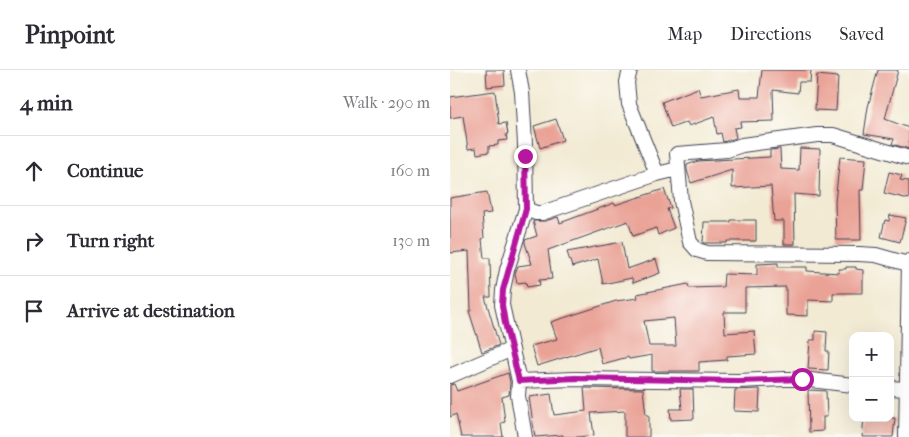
<!DOCTYPE html>
<meta charset="utf-8">
<style>
body{margin:0;font-family:"IM FELL French Canon",serif;background:#f2f2f3;color:#2b2b33}
.controls{position:absolute;right:15px;bottom:15px;display:grid;overflow:hidden;border-radius:10px;box-shadow:0 5px 20px #0002}
.controls button{width:45px;height:45px;display:grid;place-items:center;padding:0;border:0;border-bottom:1px solid #e1e1e2;background:#fff;color:#2b2b33;font:25px sans-serif}
.stop{position:absolute;width:15px;height:15px;margin:-11px;border:4px solid #b5179e;border-radius:50%;background:#fff}
.stop.end{background:#b5179e;border-color:#fff;box-shadow:0 1px 5px #0008}
.list{margin:0;padding:0;list-style:none}
h2{display:flex;justify-content:space-between;align-items:center;height:65px;margin:0;padding:0 20px;font-size:21px}
h2 small{font-size:16px;font-weight:400;color:#7c7c81}
.list li{display:grid;grid-template-columns:32px 1fr auto;gap:15px;align-items:center;box-sizing:border-box;height:70px;padding:0 20px;border-top:1px solid #e1e1e2}
.list b{display:block;font-size:19px;white-space:nowrap}
.list em{font-size:16px;font-style:normal;color:#7c7c81}
.icon{flex:none;width:28px;height:28px;fill:none;stroke:currentColor;stroke-width:2;stroke-linecap:round;stroke-linejoin:round}
.map{position:relative;flex:none;width:459px;height:367px;overflow:hidden}
header{display:flex;align-items:center;gap:30px;box-sizing:border-box;height:70px;padding:0 25px;background:#fff;border-bottom:1px solid #e1e1e2}
header strong{font-size:24px}
nav{display:flex;gap:28px;margin-inline-start:auto;font-size:18px}
main{display:flex}
aside{flex:1;background:#fff}
.map>svg:first-child{display:block}
.building{fill:#eaa296;fill-rule:evenodd}
.lines{fill:none;stroke-linecap:round;stroke-linejoin:round}
.street-casing{stroke:#414052;stroke-width:16}
.street{stroke:#fff;stroke-width:14}
.route{stroke:#b5179e;stroke-width:6}
</style>
<header>
<strong>Pinpoint</strong>
<nav><a>Map</a><a>Directions</a><a>Saved</a></nav>
</header>
<main>
<aside>
<h2>4 min<small>Walk · 290 m</small></h2>
<ul class="list">
<li><svg class="icon" aria-label="ahead" viewBox="0 0 24 24"><path d="M12 20V5M6 11l6-6 6 6"/></svg><div><b>Continue</b></div><em>160 m</em></li>
<li><svg class="icon" aria-label="right" viewBox="0 0 24 24"><path d="M7 20v-9h11M14 6l5 5-5 5"/></svg><div><b>Turn right</b></div><em>130 m</em></li>
<li><svg class="icon" aria-label="arrive" viewBox="0 0 24 24"><path d="M6 21V4h12l-3 4 3 4H6"/></svg><div><b>Arrive at destination</b></div></li>
</ul>
</aside>
<div class="map">
<svg width="459" height="367" viewBox="0 0 459 367">
<rect width="100%" height="100%" fill="#fdfcf7"/>
<filter id="ink" filterUnits="userSpaceOnUse"><feTurbulence type="fractalNoise" baseFrequency=".02" numOctaves="2"/><feDisplacementMap in="SourceGraphic" scale="10" xChannelSelector="R" yChannelSelector="G"/><feConvolveMatrix kernelMatrix="1 2 1 2 8 2 1 2 1" color-interpolation-filters="sRGB"/></filter>
<filter id="wash" filterUnits="userSpaceOnUse"><feTurbulence type="fractalNoise" baseFrequency=".0096" numOctaves="4" result="noise"/><feDisplacementMap in="SourceGraphic" scale="20" xChannelSelector="R" yChannelSelector="G"/><feGaussianBlur stdDeviation="1.12" result="paint"/><feColorMatrix in="noise" values="0 0 0 0 0 0 0 0 0 0 0 0 0 0 0 0 0 1.4 0 .05"/><feComposite in="paint" operator="in"/></filter>
<g filter="url(#wash)">
<rect width="100%" height="100%" fill="#f2ead3"/>
<g id="blocks">
<!-- building -->
<path class="building" d="M36,0H54L55,15L37,17Z
M312,0H361L360,12H349L348,23L323,20L324,51L290,52L291,57L284,58L286,68L273,72L271,63L267,64L264,47L239,56L237,52L221,58L212,32L248,18L251,26L289,19L290,27H309Z
M428,0H448L435,49L459,58V79L442,74L444,69L414,64L418,37Z
M367,5L388,7L386,41L365,40Z
M45,21L49,54L56,53L58,64H56L57,70L48,71V75L39,76V82L27,84L26,78L18,79L13,46L0,48V27Z
M106,49L113,70L90,78L84,56Z
M350,78L370,79L369,126L344,124L345,174H334V151H324L321,116L282,118V100L241,113L237,100V95L248,91L320,87V80L330,79L331,99L349,100Z
M390,87L416,89L413,120H410L411,170H386L385,132Z
M439,102L452,105L450,110L459,111V129L434,123Z
M214,119L221,138L217,139L224,158L208,165L206,158L183,166L178,151L98,180L102,209L89,210L90,215L77,217L76,212L67,213L65,203L68,196L82,194L75,173V170L87,166L83,151H95L108,147L110,153L164,133L165,135Z
M37,122L41,143L32,144L34,168L32,169L34,188H40L41,227H35L49,275L32,282L19,241H21L19,181L0,183V128Z
M440,145L456,148L450,172L431,167L435,150L439,151Z
M281,150H306V171H277V173H253L254,152H281Z
M172,172L177,199L206,189L210,203L183,213L182,208L153,214L148,189L122,197L117,182Z
M328,193V197H357V201L389,203V199H396V197H406V199L413,200V223H383V231L358,230V246L336,245V217L295,218V242H274L275,263L304,261L306,284L277,286V290L249,292V301H202V285L179,289L178,287L152,294L148,277L87,296L81,276L107,269L101,252L166,231L188,228L187,224L238,214L239,218L273,217L274,204L307,205V194ZM224,248L226,276H199L194,251Z
M365,261L377,262L376,281H379L378,300L358,299L360,270H365Z
M58,303L60,312L59,325L52,327L55,352L51,353L53,367H11L6,344L0,347V315L4,314L7,321Z
M134,318L193,319L196,345H199V367H175V341L141,343L144,365L128,367H113V365L85,367L79,327L101,324L104,345L136,341Z
M230,319H243L244,349L221,350L220,339H232Z
M310,319L309,342L284,341L285,320Z
M358,320L376,321L377,347H373V361L359,362Z
M414,348H445L443,367H412Z"/>
</g>
</g>
<g filter="url(#ink)">
<use href="#blocks" fill-opacity="0" stroke="#414052" stroke-width="1"/>
<g class="lines">
<defs>
<path id="street" d="M68,0L72,22L75,74L76,139L57,200L53,220L52,235L69,311L68,326L75,367
M180,0L177,12L179,34L207,104
M76,139L86,143H92L207,104L228,99
M458,194L426,185L409,184L257,183L247,180L240,172L231,131L227,84L277,80L292,75L367,65H383L459,88
M0,306L62,279
M69,311L125,309L288,311L334,309H352L403,315
M440,318L456,319
M456,367L459,191"/>
</defs>
<!-- street casing -->
<use href="#street" class="street-casing"/>
<!-- street -->
<use href="#street" class="street"/>
</g>
</g>
<g class="lines" filter="url(#ink)">
<!-- route -->
<path class="route" d="M75,86L76,139L53,220L52,235L55,253L69,311L125,308L288,311L352,309"/>
</g>
</svg>
<div class="controls">
<button>+</button>
<button>−</button>
</div>
<div class="stop" style="left:352px;top:309px"></div>
<div class="stop end" style="left:75px;top:86px"></div>
</div>
</main>
